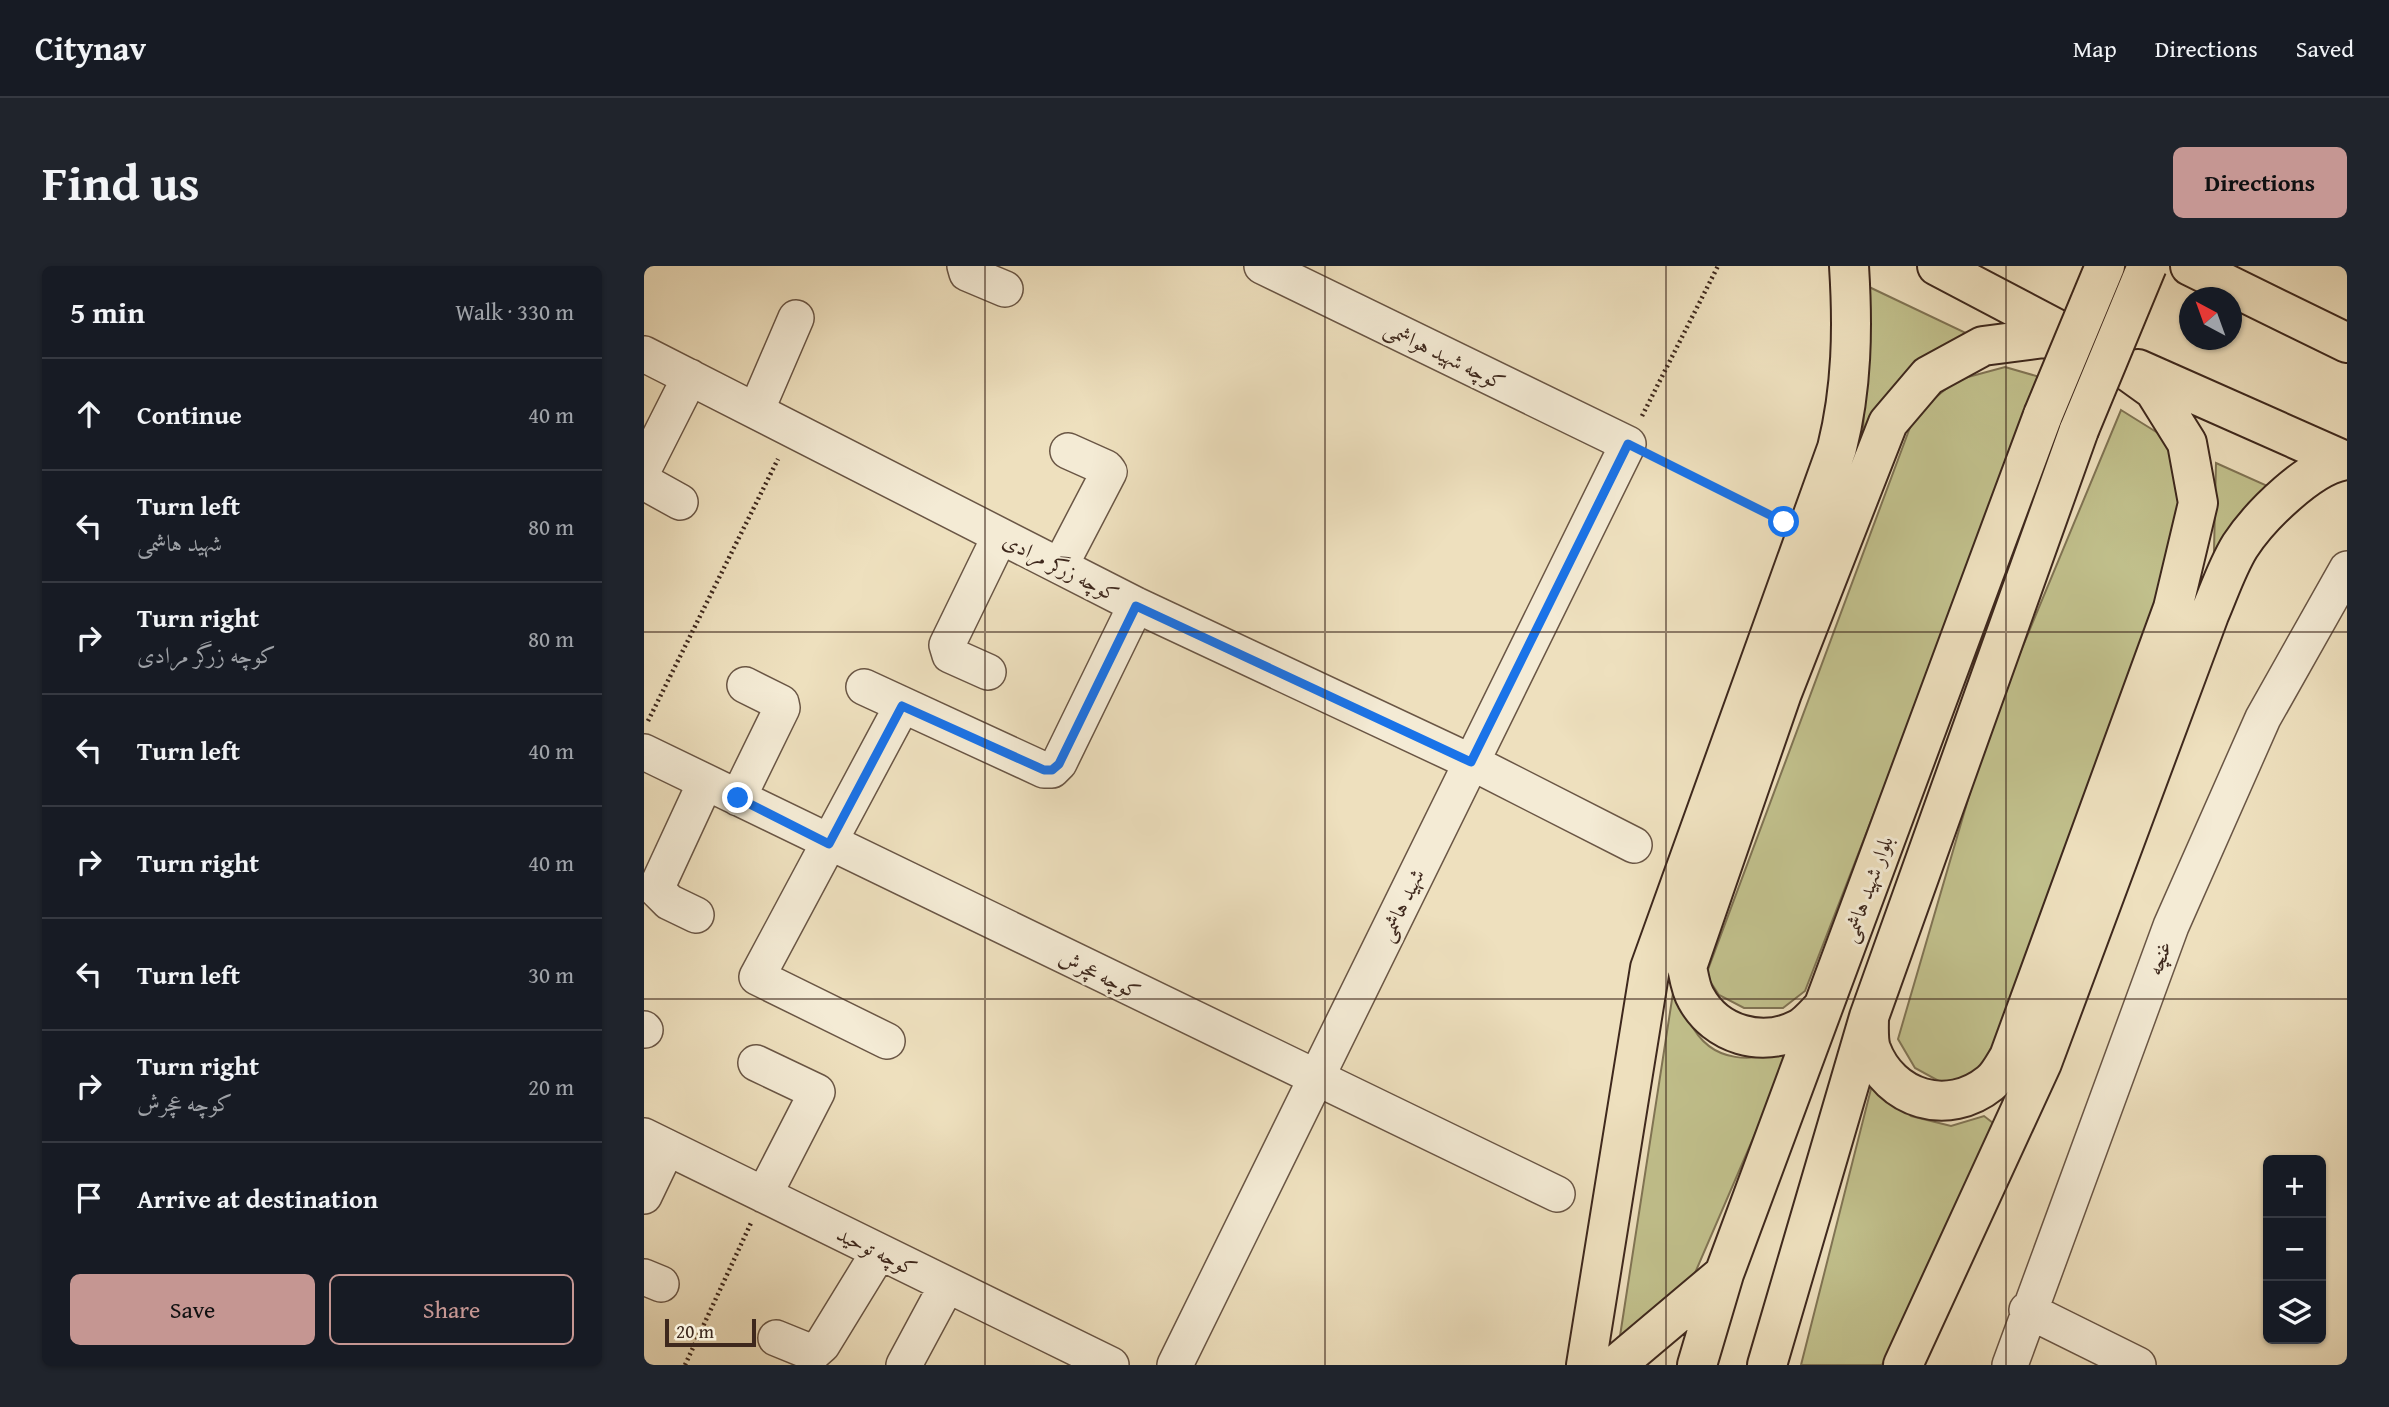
<!DOCTYPE html>
<meta charset="utf-8">
<style>
body{margin:0;font-family:"Gentium Book Plus",Amiri,serif;background:#20242c;color:#f1f3f6}
.controls{position:absolute;right:21px;bottom:21px;display:grid;overflow:hidden;border-radius:10px;box-shadow:0 2px 5px #0004}
.controls button{width:63px;height:63px;display:grid;place-items:center;padding:0;border:0;border-bottom:2px solid #363941;background:#171b24;color:#f1f3f6;font:35px sans-serif}
.compass{position:absolute;left:1535px;top:21px;width:63px;height:63px;border-radius:50%;background:#171b24;box-shadow:0 2px 5px #0004;rotate:319deg}
.scale{position:absolute;left:21px;bottom:18px;width:91px;box-sizing:border-box;padding-left:7px;border:4px solid #3e281d;border-top:0;font-size:19px;line-height:24px;white-space:nowrap;color:#3e281d;-webkit-text-stroke:5px #f4ebd5;paint-order:stroke}
.stop{position:absolute;width:21px;height:21px;margin:-16px;border:5px solid #1a73e8;border-radius:50%;background:#fff}
.stop.end{background:#1a73e8;border-color:#fff;box-shadow:0 2px 7px #0008}
.list{margin:0;padding:0;list-style:none}
h2{display:flex;justify-content:space-between;align-items:center;height:91px;margin:0;padding:0 28px;font-size:30px}
h2 small{font-size:23px;font-weight:400;color:#9ea1a6}
.list li{display:grid;grid-template-columns:46px 1fr auto;gap:21px;align-items:center;box-sizing:border-box;height:112px;padding:0 28px;border-top:2px solid #363941}
.list b{display:block;font-size:26px;white-space:nowrap}
.list p{margin:0;font-size:23px;white-space:nowrap;color:#9ea1a6}
.list em{font-size:23px;font-style:normal;color:#9ea1a6}
.actions{display:flex;gap:14px;padding:21px 28px}
.actions a{flex:1;padding:16px 0;border:2px solid #c59692;border-radius:10px;text-align:center;font-size:24px;color:#c59692}
.actions .main{background:#c59692;color:#111}
.icon{flex:none;width:38px;height:38px;fill:none;stroke:currentColor;stroke-width:2;stroke-linecap:round;stroke-linejoin:round}
.map{position:relative;flex:none;width:1703px;height:1099px;overflow:hidden;border-radius:10px}
header{display:flex;align-items:center;gap:42px;box-sizing:border-box;height:98px;padding:0 35px;background:#171b24;border-bottom:2px solid #363941}
header strong{font-size:33px}
nav{display:flex;gap:38px;margin-inline-start:auto;font-size:24px}
.intro{display:flex;align-items:center;justify-content:space-between;box-sizing:border-box;height:168px;padding:0 42px}
h1{margin:0;font-size:49px}
.button{padding:18px 32px;border-radius:10px;background:#c59692;color:#111;font-size:24px;font-weight:700}
main{display:flex;gap:42px;padding:0 42px}
aside{flex:1;background:#171b24;border-radius:10px;box-shadow:0 2px 5px #0004}
.map>svg:first-child{display:block}
.grass{fill:#c1c08c;stroke:#807454;stroke-width:2}
.lines{fill:none;stroke-linecap:round;stroke-linejoin:round}
.minor-casing{stroke:#6a5645;stroke-width:38}
.major-casing{stroke:#3e281d;stroke-width:42}
.path{stroke:#3e281d;stroke-width:4.5;stroke-dasharray:2 3.5;stroke-linecap:butt}
.minor{stroke:#f4ebd5;stroke-width:35}
.major{stroke:#eee0be;stroke-width:38}
.major-bridge-casing{stroke:#3e281d;stroke-width:42;stroke-linecap:butt}
.major-bridge{stroke:#eee0be;stroke-width:38}
.route{stroke:#1a73e8;stroke-width:9}
.grid{fill:none;stroke:#3e281d;stroke-width:2;stroke-opacity:0.55}
.labels{text-anchor:middle;dominant-baseline:central;stroke-width:6;stroke-linejoin:round;paint-order:stroke}
.street-label{font-size:21px;fill:#3e281d;stroke:#f4ebd5}
</style>
<header>
<strong>Citynav</strong>
<nav><a>Map</a><a>Directions</a><a>Saved</a></nav>
</header>
<div class="intro"><h1>Find us</h1><a class="button">Directions</a></div>
<main>
<aside>
<h2>5 min<small>Walk · 330 m</small></h2>
<ul class="list">
<li><svg class="icon" aria-label="ahead" viewBox="0 0 24 24"><path d="M12 20V5M6 11l6-6 6 6"/></svg><div><b>Continue</b></div><em>40 m</em></li>
<li><svg class="icon" aria-label="left" viewBox="0 0 24 24"><path d="M17 20v-9H6M10 6l-5 5 5 5"/></svg><div><b>Turn left</b><p>شهید هاشمی</p></div><em>80 m</em></li>
<li><svg class="icon" aria-label="right" viewBox="0 0 24 24"><path d="M7 20v-9h11M14 6l5 5-5 5"/></svg><div><b>Turn right</b><p>کوچه زرگر مرادی</p></div><em>80 m</em></li>
<li><svg class="icon" aria-label="left" viewBox="0 0 24 24"><path d="M17 20v-9H6M10 6l-5 5 5 5"/></svg><div><b>Turn left</b></div><em>40 m</em></li>
<li><svg class="icon" aria-label="right" viewBox="0 0 24 24"><path d="M7 20v-9h11M14 6l5 5-5 5"/></svg><div><b>Turn right</b></div><em>40 m</em></li>
<li><svg class="icon" aria-label="left" viewBox="0 0 24 24"><path d="M17 20v-9H6M10 6l-5 5 5 5"/></svg><div><b>Turn left</b></div><em>30 m</em></li>
<li><svg class="icon" aria-label="right" viewBox="0 0 24 24"><path d="M7 20v-9h11M14 6l5 5-5 5"/></svg><div><b>Turn right</b><p>کوچه عچرش</p></div><em>20 m</em></li>
<li><svg class="icon" aria-label="arrive" viewBox="0 0 24 24"><path d="M6 21V4h12l-3 4 3 4H6"/></svg><div><b>Arrive at destination</b></div></li>
</ul>
<div class="actions"><a class="main">Save</a><a>Share</a></div>
</aside>
<div class="map">
<svg width="1703" height="1099" viewBox="0 0 1703 1099">
<rect width="100%" height="100%" fill="#eee0be"/>
<filter id="stains"><feTurbulence type="fractalNoise" baseFrequency=".00286" numOctaves="4"/><feColorMatrix values="0 0 0 0 .2 0 0 0 0 .09 0 0 0 0 .02 0 0 0 .5 -.17"/></filter>
<radialGradient id="worn" r=".72"><stop offset=".6" stop-color="#630" stop-opacity="0"/><stop offset="1" stop-color="#630" stop-opacity=".3"/></radialGradient>
<!-- grass -->
<path class="grass" d="M1223,20L1324,68L1219,172Z
M1361,101L1399,112L1161,725L1139,742H1100L1075,729L1062,709L1271,148L1313,114Z
M1477,144L1530,177L1542,237L1522,329L1349,795L1329,814L1302,819L1271,802L1254,773L1337,489L1359,428Z
M1572,197L1628,222L1570,285Z
M1031,714C1036,728 1040,743 1046,756C1067,799 1111,798 1149,780L1051,1007L981,1083L976,1070Z
M1229,815L1267,850L1307,860L1340,850L1353,860L1238,1099H1157Z"/>
<g class="lines">
<defs>
<path id="minor" d="M321,0L323,7L361,23
M0,88L492,339L827,496L990,579
M112,145L152,52
M0,202L46,111
M0,216L36,236
M416,300L465,206L462,202L424,185
M344,406L306,389L303,379L356,270
M220,421L400,504H408L415,497L492,339
M0,486L913,928
M94,532L138,442L137,437L101,419
M52,649L25,636L12,623L61,517
M0,763L1,764
M243,775L113,711L258,440
M112,797L173,826L120,929
M0,870L467,1099
M0,930L23,882
M0,1011L17,1018
M1383,1044L1494,1099
M132,1072L169,1087L178,1079L235,986
M260,1099L303,1019
M531,1099L984,178L618,0
M1366,1099L1527,660L1619,452L1703,303"/>
<path id="major" d="M1293,0L1430,72
M1546,0L1703,77
M1494,103L1699,194
M1179,741C1172,748 1164,758 1155,763C1118,782 1072,769 1052,732C1047,724 1045,711 1043,701L1138,427L1244,157L1284,110L1339,80L1400,72L1460,88L1510,124L1543,177L1554,237L1529,342L1365,791C1360,799 1354,811 1346,817C1304,851 1246,834 1227,783C1224,774 1225,761 1225,751
M942,1099L1006,702L1193,182C1208,122 1209,62 1205,0
M972,1099L1080,1008
M1053,1099L1080,1008L1399,149
M1123,1099L1225,751L1435,164
M1259,1099L1398,797L1565,349C1575,326 1583,301 1596,280C1615,251 1667,198 1703,194"/>
</defs>
<!-- minor casing -->
<use href="#minor" class="minor-casing"/>
<!-- major casing -->
<use href="#major" class="major-casing"/>
<!-- path -->
<path class="path" d="M998,150L1074,0
M1013,193L1134,252
M4,455L134,193
M41,1099L107,957"/>
<!-- minor -->
<use href="#minor" class="minor"/>
<!-- major -->
<use href="#major" class="major"/>
<defs>
<path id="major-bridge" d="M1399,149L1461,0
M1435,164L1503,0"/>
</defs>
<!-- major-bridge casing -->
<use href="#major-bridge" class="major-bridge-casing"/>
<!-- major-bridge -->
<use href="#major-bridge" class="major-bridge"/>
</g>
<g class="lines">
<!-- route -->
<path class="route" d="M94,532L185,578L258,440L400,504H408L415,498L492,340L827,496L984,178L1140,256"/>
</g>
<!-- grid -->
<path class="grid" d="M341,0V1099M681,0V1099M1022,0V1099M1362,0V1099M0,366H1703M0,733H1703"/>
<g class="labels">
<!-- street labels -->
<g class="street-label">
<text transform="translate(801 89) rotate(26)">کوچه شهید هواشمی</text>
<text transform="translate(417 301) rotate(27)">کوچه زرگر مرادی</text>
<text transform="translate(1223 623) rotate(-70)">بلوار شهید هاشمی</text>
<text transform="translate(757 639) rotate(-64)">شهید هاشمی</text>
<text transform="translate(1515 692) rotate(-70)">غنچه</text>
<text transform="translate(456 708) rotate(26)">کوچه عچرش</text>
<text transform="translate(233 985) rotate(26)">کوچه توحید</text>
</g>
</g>
<rect width="100%" height="100%" filter="url(#stains)"/>
<rect width="100%" height="100%" fill="url(#worn)"/>
</svg>
<div class="controls">
<button>+</button>
<button>−</button>
<button><svg class="icon" aria-label="layers" viewBox="0 0 24 24"><path d="M12 4l9 5-9 5-9-5zM3 14l9 5 9-5"/></svg></button>
</div>
<svg class="compass" viewBox="-18 -18 36 36"><path d="M0-13l5 13h-10z" fill="#e53935"/><path d="M0 13l5-13h-10z" fill="#9ea1a6"/></svg>
<div class="scale">20 m</div>
<div class="stop" style="left:1140px;top:256px"></div>
<div class="stop end" style="left:94px;top:532px"></div>
</div>
</main>
